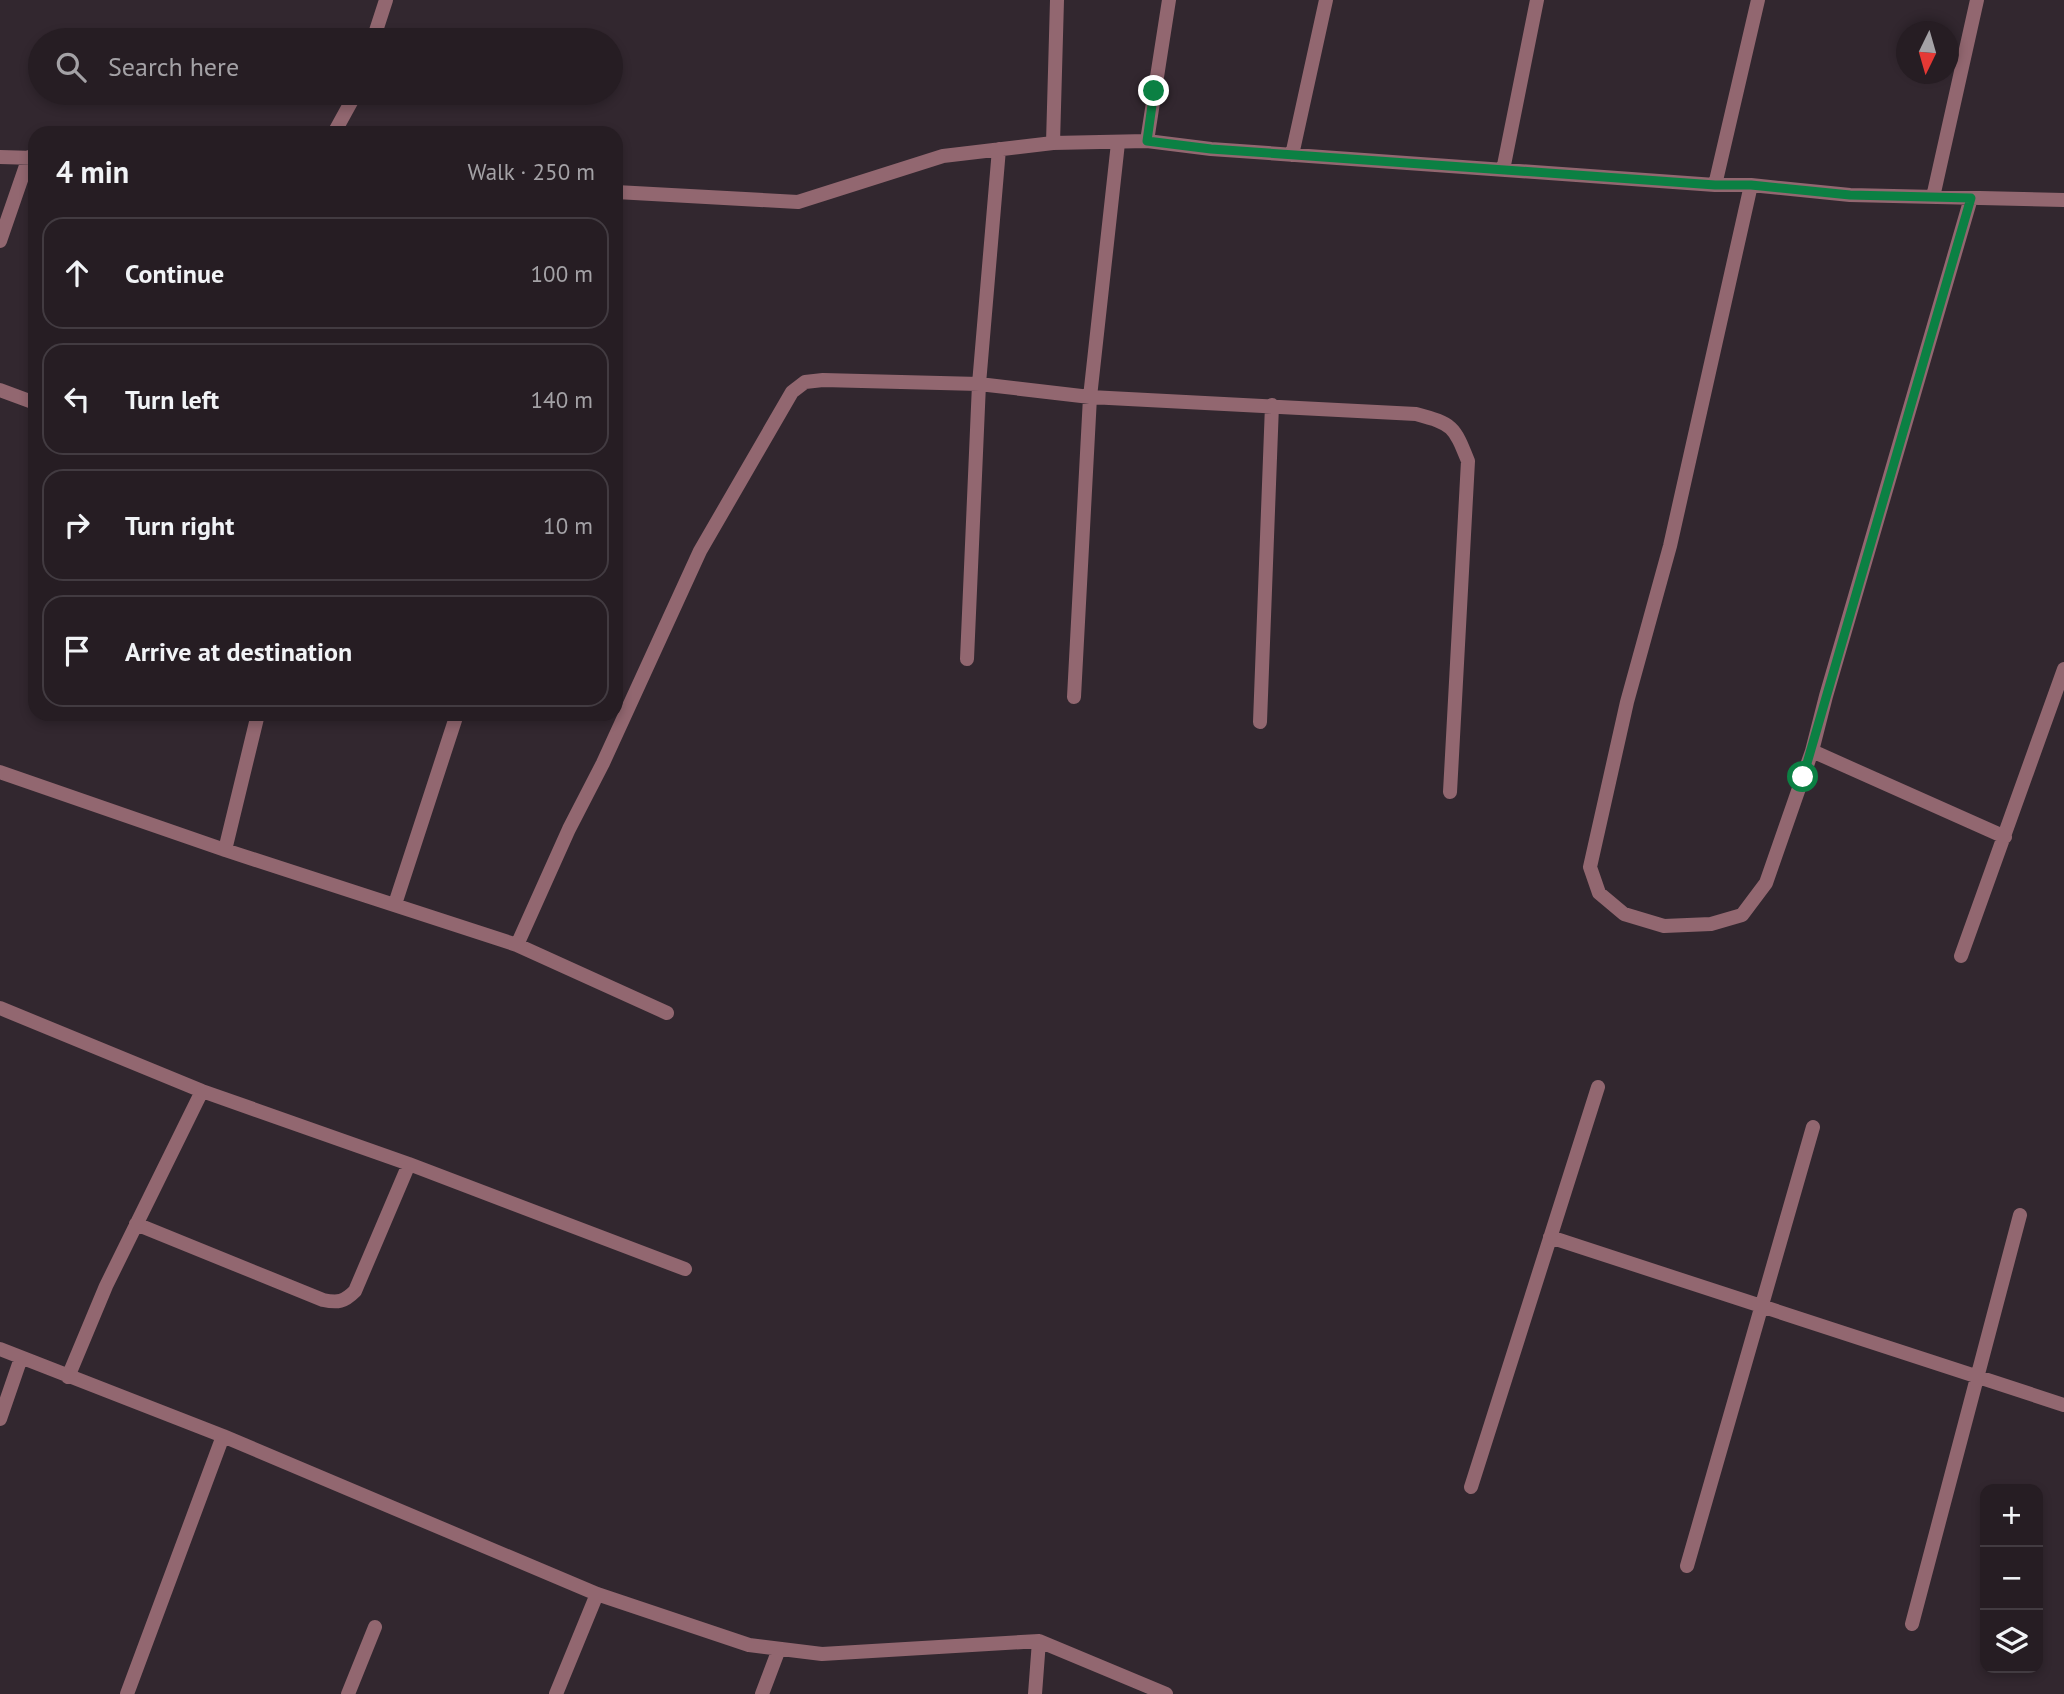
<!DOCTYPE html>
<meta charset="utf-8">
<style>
body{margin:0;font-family:"PT Sans",sans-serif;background:#322a30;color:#f1f3f6}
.controls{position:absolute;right:21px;bottom:21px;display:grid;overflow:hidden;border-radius:14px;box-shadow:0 4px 10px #0003}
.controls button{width:63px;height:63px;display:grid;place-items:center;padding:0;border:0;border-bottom:2px solid #423b41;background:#261d23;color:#f1f3f6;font:35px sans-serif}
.compass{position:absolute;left:1896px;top:21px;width:63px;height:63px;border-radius:50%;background:#261d23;box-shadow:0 4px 10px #0003;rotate:185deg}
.stop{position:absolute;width:21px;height:21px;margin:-16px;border:5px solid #0b8043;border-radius:50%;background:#fff}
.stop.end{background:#0b8043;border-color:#fff;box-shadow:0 2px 7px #0008}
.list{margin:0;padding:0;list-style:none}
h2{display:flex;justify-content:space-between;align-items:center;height:91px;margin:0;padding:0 28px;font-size:30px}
h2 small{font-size:23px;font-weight:400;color:#a4a2a6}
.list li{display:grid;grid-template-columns:46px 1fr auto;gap:21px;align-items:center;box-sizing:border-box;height:112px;margin:0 14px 14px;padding:0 14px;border:2px solid #423b41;border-radius:21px}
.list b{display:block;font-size:26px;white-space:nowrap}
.list em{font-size:23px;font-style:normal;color:#a4a2a6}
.icon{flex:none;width:38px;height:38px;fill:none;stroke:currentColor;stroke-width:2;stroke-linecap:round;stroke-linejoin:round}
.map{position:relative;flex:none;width:2064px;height:1694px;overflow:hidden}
.search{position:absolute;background:#261d23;box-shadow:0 4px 10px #0003;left:28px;top:28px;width:595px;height:77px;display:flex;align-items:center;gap:18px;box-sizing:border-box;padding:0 24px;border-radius:38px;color:#a4a2a6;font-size:26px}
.panel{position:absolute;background:#261d23;box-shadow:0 4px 10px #0003;left:28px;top:126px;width:595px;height:595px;border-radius:21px}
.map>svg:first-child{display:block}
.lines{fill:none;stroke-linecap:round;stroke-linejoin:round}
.street{stroke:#926770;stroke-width:14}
.route{stroke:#0b8043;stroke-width:9}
</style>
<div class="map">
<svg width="2064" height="1694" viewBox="0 0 2064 1694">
<rect width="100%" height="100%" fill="#32272f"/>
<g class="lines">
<!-- street -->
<path class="street" d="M373,40L386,0
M334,133L356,93
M1147,141L1169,0
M1053,143L1057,0
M1292,155L1326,0
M0,157L35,158
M1503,170L1537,0
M1715,185L1758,0
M1751,185L1670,546L1627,702L1590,867L1599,893L1624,914L1664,926L1711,924L1742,915L1766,883L1812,751L1826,696L1971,198
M616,192L798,202L943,156L1053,143L1147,141L1211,149L1715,185H1751L1850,195L2064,200
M1933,197L1977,0
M0,241L29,157
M0,390L35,403
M967,659L979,384L999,149
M1074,697L1090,397L1118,143
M1260,722L1272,405
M1812,751L2005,837
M0,772L225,850L517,945L667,1013
M225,850L258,714
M395,904L457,714
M517,945L569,829L603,763L700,551L792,392L805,382L823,380L979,384L1090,397L1416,414C1453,424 1454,426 1468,461L1450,792
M1961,956L2064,669
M0,1008L202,1091L409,1164L685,1269
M136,1224L323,1300C338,1303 344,1302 355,1291L409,1164
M1550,1237L2064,1405
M0,1349L223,1436L597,1594L749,1645L822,1654L1039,1641L1166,1694
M68,1377L106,1286L202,1091
M0,1419L21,1358
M1471,1487L1598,1087
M1687,1566L1813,1127
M1912,1624L2020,1215
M127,1694L223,1436
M348,1694L375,1627
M556,1694L597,1594
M762,1694L779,1649
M1035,1694L1039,1641"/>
</g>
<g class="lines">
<!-- route -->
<path class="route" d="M1154,91L1147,141L1211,149L1715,185H1751L1850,195L1971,198L1803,777"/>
</g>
</svg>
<div class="controls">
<button>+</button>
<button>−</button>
<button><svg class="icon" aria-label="layers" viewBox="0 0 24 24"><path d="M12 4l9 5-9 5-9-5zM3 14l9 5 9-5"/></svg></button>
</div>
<svg class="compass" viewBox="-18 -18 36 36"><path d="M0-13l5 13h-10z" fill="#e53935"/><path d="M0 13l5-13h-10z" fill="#a4a2a6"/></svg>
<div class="stop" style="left:1803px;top:777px"></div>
<div class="stop end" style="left:1154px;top:91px"></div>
<div class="search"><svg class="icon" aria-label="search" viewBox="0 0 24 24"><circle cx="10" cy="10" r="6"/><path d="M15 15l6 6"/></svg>Search here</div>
<section class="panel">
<h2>4 min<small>Walk · 250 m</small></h2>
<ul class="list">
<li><svg class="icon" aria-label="ahead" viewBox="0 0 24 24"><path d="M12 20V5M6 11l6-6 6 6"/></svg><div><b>Continue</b></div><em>100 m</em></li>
<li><svg class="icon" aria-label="left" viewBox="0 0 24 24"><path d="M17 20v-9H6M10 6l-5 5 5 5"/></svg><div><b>Turn left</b></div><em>140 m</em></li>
<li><svg class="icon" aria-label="right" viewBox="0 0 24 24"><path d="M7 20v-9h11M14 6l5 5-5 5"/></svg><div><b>Turn right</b></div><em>10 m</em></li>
<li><svg class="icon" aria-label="arrive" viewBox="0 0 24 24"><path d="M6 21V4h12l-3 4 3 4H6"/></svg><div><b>Arrive at destination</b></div></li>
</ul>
</section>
</div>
